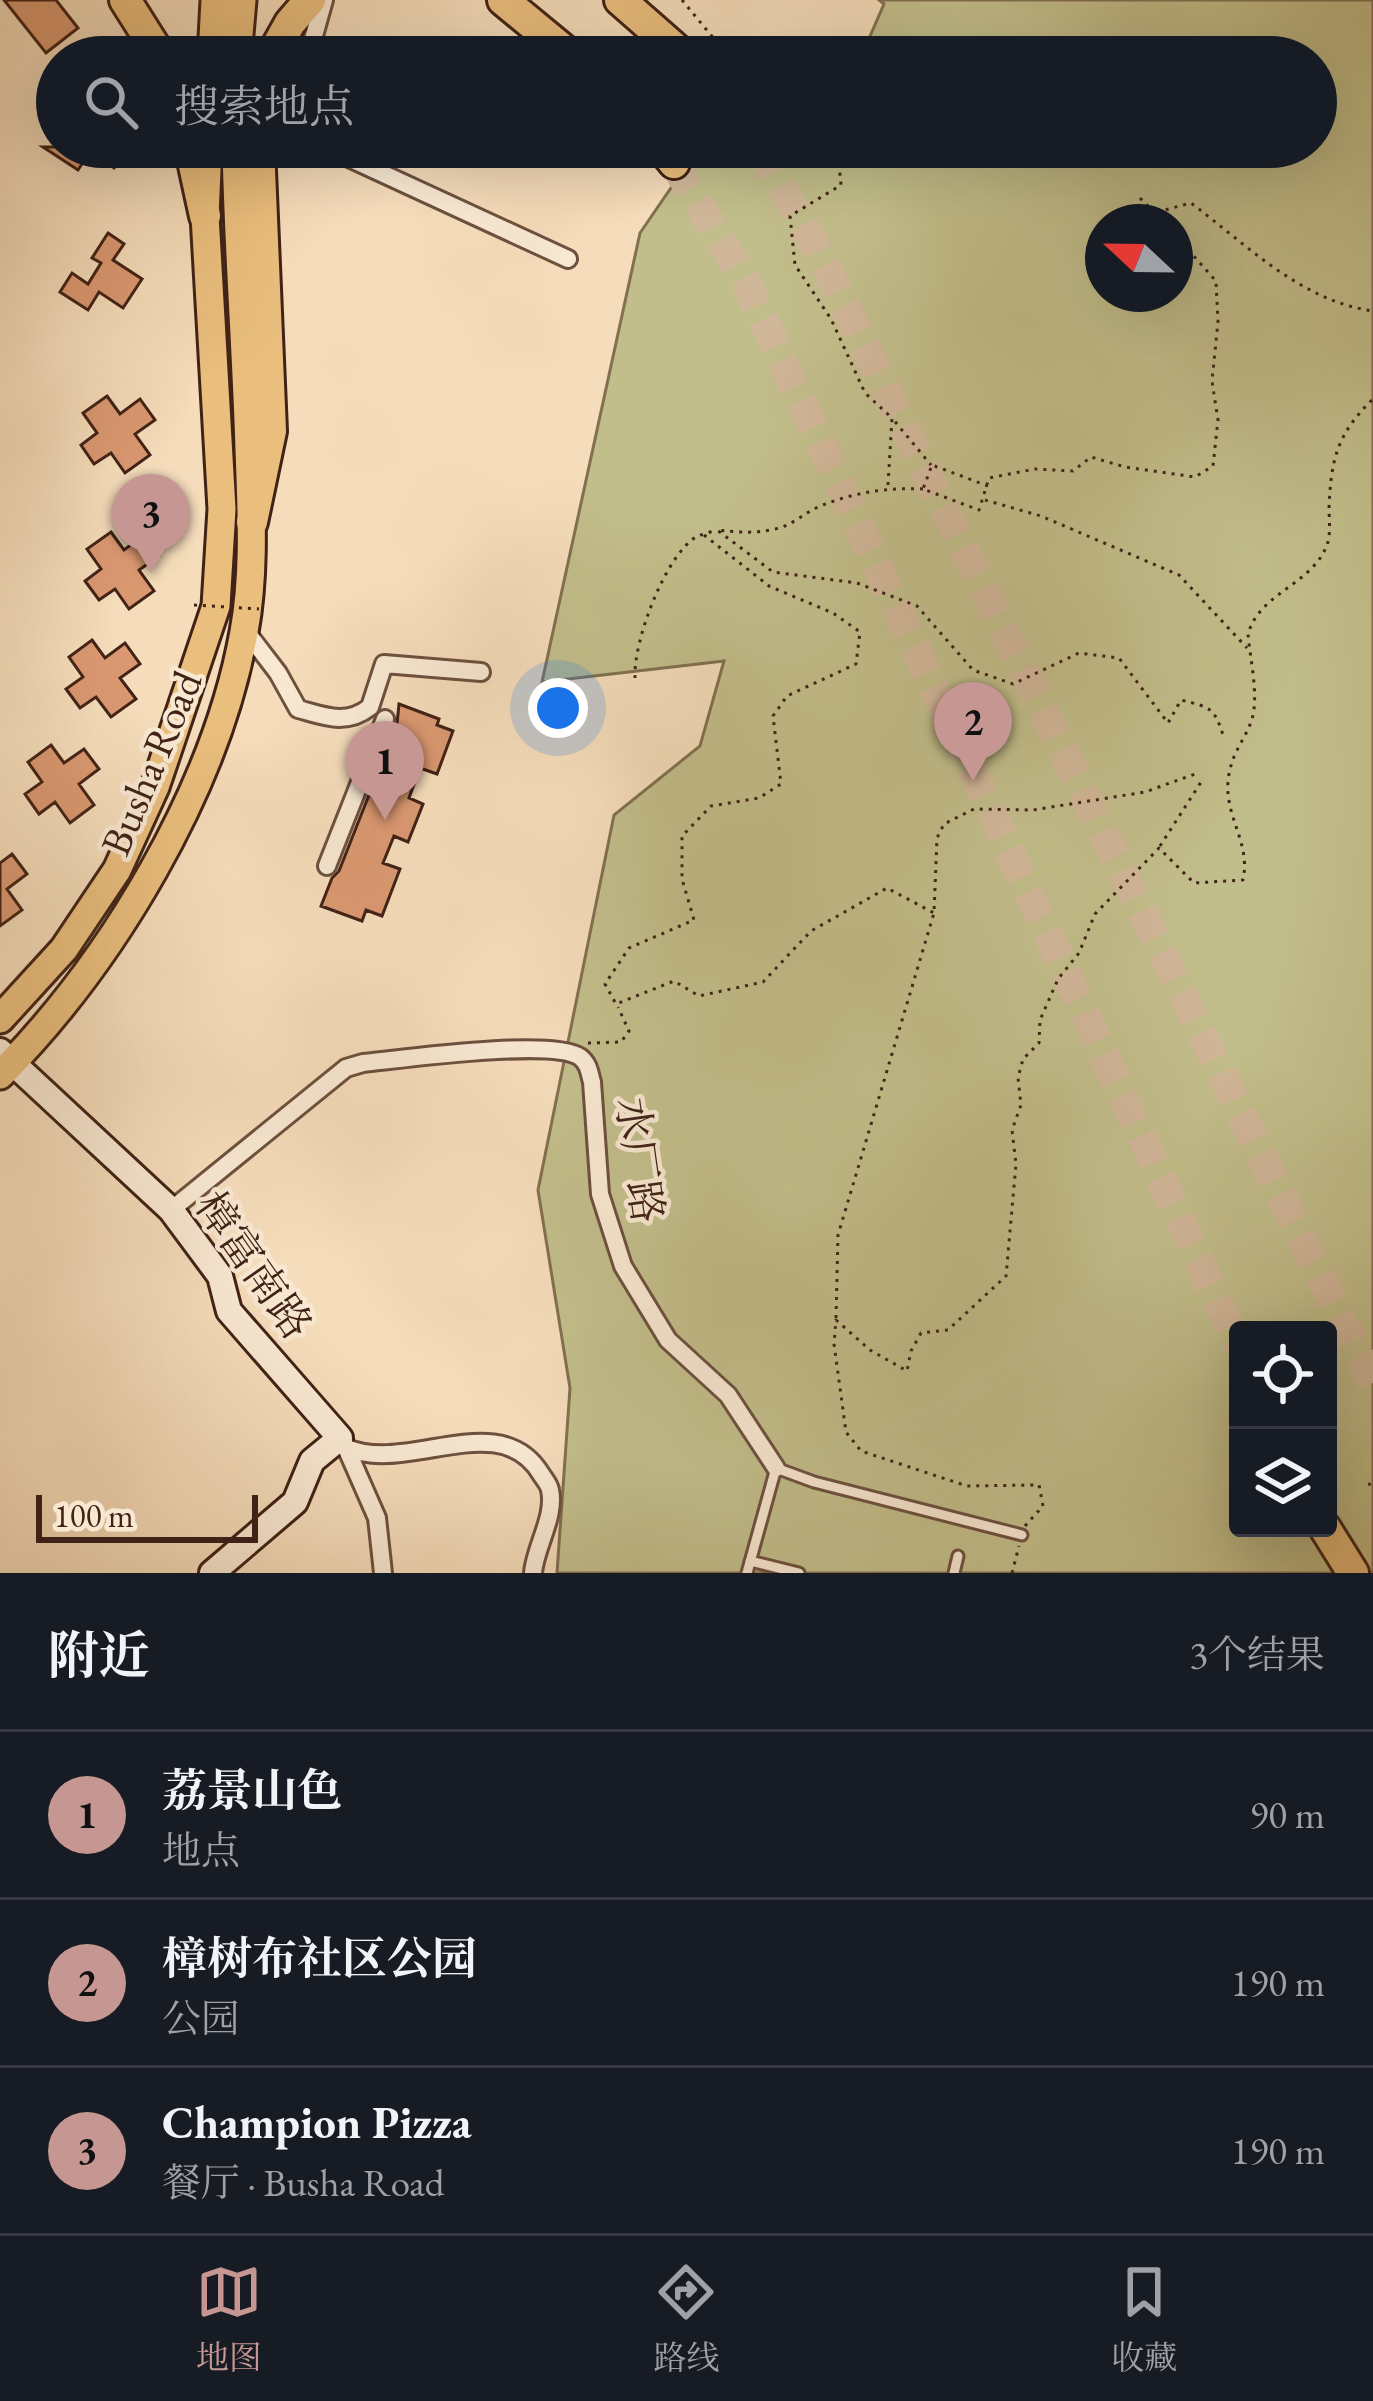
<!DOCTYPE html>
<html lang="zh">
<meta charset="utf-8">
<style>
body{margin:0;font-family:"EB Garamond","Noto Serif SC",serif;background:#242831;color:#f1f3f6}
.controls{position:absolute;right:36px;bottom:36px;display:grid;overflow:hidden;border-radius:12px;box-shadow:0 12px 48px #0002}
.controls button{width:108px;height:108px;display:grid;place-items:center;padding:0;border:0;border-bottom:3px solid #363941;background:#171b24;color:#f1f3f6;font:60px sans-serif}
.compass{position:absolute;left:1085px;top:204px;width:108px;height:108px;border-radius:50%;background:#171b24;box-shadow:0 12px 48px #0002;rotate:292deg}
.scale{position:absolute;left:36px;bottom:30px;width:222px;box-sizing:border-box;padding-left:12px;border:6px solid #412216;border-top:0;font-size:33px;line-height:42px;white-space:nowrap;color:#412216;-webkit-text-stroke:9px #f8e8d2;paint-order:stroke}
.you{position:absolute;left:558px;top:708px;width:42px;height:42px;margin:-30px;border:9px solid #fff;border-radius:50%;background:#1a73e8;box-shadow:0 0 0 18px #1a73e833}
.badge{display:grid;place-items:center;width:78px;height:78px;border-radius:50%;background:#c59692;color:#111;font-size:39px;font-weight:700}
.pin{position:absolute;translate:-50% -99px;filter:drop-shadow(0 3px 6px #0008)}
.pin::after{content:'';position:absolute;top:63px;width:42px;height:36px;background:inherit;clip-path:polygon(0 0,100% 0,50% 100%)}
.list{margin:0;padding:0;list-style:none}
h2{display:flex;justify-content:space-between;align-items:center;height:156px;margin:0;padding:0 48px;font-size:51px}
h2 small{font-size:39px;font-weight:400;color:#9ea1a6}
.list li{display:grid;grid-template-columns:78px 1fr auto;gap:36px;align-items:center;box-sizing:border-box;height:168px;padding:0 48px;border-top:3px solid #363941}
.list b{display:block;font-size:45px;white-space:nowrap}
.list p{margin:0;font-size:39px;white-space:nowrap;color:#9ea1a6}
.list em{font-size:39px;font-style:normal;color:#9ea1a6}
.icon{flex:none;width:66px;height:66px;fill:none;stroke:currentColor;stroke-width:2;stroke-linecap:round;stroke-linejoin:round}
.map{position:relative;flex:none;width:1373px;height:1573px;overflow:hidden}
.search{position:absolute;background:#171b24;box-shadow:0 12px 48px #0002;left:36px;right:36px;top:36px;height:132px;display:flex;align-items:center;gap:30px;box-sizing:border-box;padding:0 42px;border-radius:66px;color:#9ea1a6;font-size:45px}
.sheet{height:660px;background:#171b24}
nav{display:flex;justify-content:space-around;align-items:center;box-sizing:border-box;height:168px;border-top:3px solid #363941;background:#171b24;font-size:33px;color:#9ea1a6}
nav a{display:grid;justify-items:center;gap:6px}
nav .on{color:#c59692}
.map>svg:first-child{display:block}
.green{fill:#c2be8b;stroke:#827050;stroke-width:3;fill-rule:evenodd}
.building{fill:#da9871;stroke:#412216;stroke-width:3}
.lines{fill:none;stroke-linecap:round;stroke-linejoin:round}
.highway-tunnel{stroke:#d1b799;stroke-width:30;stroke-dasharray:30 15;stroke-linecap:butt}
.lane-casing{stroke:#6e503f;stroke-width:15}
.street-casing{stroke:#6e503f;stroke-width:22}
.secondary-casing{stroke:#412216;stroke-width:30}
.primary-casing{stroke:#412216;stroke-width:33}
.highway-casing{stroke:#412216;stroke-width:36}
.path{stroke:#412216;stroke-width:3;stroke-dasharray:3 6;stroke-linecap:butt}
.lane{stroke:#f8e8d2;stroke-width:9}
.street{stroke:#f8e8d2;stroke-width:16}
.secondary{stroke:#f8e8d2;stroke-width:24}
.primary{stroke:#eabe7d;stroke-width:27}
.highway{stroke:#eabe7d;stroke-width:30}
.path-bridge{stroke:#412216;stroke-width:3;stroke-dasharray:3 6;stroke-linecap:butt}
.labels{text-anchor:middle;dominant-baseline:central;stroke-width:9;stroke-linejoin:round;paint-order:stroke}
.street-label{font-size:42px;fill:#412216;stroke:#f8e8d2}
</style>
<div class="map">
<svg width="1373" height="1573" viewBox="0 0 1373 1573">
<rect width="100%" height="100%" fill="#f5dcba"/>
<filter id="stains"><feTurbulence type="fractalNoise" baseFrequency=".00167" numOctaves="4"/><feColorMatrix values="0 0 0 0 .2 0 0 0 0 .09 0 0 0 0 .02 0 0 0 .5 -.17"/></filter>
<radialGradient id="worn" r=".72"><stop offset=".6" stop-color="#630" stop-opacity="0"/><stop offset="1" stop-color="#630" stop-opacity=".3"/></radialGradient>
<!-- green -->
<path class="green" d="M879,0H1373V1573H557L570,1388L538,1190L614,815L700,746L724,661L542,682L640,233L699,147H1316V57H861L884,4ZM1103,222H1175V294H1103ZM1238,1330H1328V1528H1238Z"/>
<!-- building -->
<path class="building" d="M4,0H56L78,28L46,53Z
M43,147H128L114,168L90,152L78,170Z
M108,233L124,244L113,260L142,279L123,308L99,292L88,310L60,292L72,273L88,284L101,263L92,258Z
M107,396L120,414L140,399L155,420L135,434L150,455L125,473L111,453L94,464L81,445L97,433L83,413Z
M111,532L124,550L144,535L159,556L139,570L154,591L129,609L115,589L99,600L85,581L101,569L87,549Z
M92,640L105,658L125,643L140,664L120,678L136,699L111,717L96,697L80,708L66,689L83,677L69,657Z
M399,704L439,719L437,725L453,731L437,774L420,768L409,798L423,804L408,842L394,836L383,863L400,869L382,916L366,910L362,921L321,906L332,878L339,871L397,724Z
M51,745L64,763L84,749L99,769L79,784L94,805L70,823L55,802L39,814L25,794L42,782L28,762Z
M12,854L27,874L7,889L22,910L0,926V863Z"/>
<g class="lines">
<!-- highway-tunnel -->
<path class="highway-tunnel" d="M759,147L816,247L1373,1383
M674,163L746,282L1238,1345"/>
<defs>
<path id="lane" d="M750,1561L799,1573
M747,1573L776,1468L814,1482L1022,1535
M954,1573L958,1556"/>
<path id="street" d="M308,57L324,0
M325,147L568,259
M245,630L278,673L298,709C324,716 346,726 370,707L384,664L481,672
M327,866L385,719
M171,1210L346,1068L363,1063C402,1059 552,1038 580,1057C589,1064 589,1072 592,1082L600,1194L623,1266L668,1340L728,1395L776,1468
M344,1443L377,1518L383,1573
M347,1448C408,1474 500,1406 541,1474C544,1479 549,1484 550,1490C556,1516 535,1547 533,1573"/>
<path id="secondary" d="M0,1051L171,1210L220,1276L229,1311L340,1438L312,1461L295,1502L212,1573"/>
<path id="primary" d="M212,57L215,0
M237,57L242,0
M0,1019L64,949L117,870L155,787L216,606L222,509L205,216L208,147
M0,1075C112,962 216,789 244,632C255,572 251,509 249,449C246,348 238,248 236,147"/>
<path id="highway" d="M125,0L161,57
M503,0L572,57
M620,0L685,57
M271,57L290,23L310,0
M190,147L205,216
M661,147L674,163
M252,522L271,431L259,147
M1325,1528L1353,1573"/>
</defs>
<!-- lane casing -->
<use href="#lane" class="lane-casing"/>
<!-- street casing -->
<use href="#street" class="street-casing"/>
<!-- secondary casing -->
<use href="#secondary" class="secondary-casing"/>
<!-- primary casing -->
<use href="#primary" class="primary-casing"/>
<!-- highway casing -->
<use href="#highway" class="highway-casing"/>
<!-- path -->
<path class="path" d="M682,0L729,57
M768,147L839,165L841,185L790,216L795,265L831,319L865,393L892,418
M1140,198L1164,222
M1157,212L1191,203C1247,245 1301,301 1373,311
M888,485L892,418L931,465
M988,486L932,465L923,489L979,510L989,478L1035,469L1073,471L1091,457L1125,467L1195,477L1213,466L1218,420L1212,381L1218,322L1216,281L1175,235
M923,489C887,487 851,493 818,507C803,514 791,526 775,529C755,534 737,532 717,530L773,572L857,583L917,606L973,670L1013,684L1079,653L1119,658L1168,723L1181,700C1212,708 1214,707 1224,738
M985,500L1041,516L1179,575L1247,648
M704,535L769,586L833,613L860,632L856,664L787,696L773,716L781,784L759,798L711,806L682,836V879L694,920L629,948L605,984L616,1004L674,981L699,996L763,982L811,931L887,888L934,913
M635,678C633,642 665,556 696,537C702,534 709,533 715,530
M1160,846L1203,779
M588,1043L621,1042L629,1031L618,1007
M836,1318L838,1235L934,913L937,838L944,824L974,809L1033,810L1145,792L1195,774
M1368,1484L1373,1485
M1025,1526L1043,1506L1039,1485L967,1486L861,1451L846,1432L834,1344L836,1320L870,1350L907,1371L911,1351L921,1333L948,1330L1006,1276L1016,1164L1012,1130L1021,1105L1018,1078L1023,1059L1039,1043L1040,1020L1058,979L1079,953L1095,914L1159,848L1194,883L1243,880C1251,843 1225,818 1228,781C1231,752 1245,741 1252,719C1259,695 1250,659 1248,634C1260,592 1312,585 1327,545C1331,535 1329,519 1329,508C1331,459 1337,434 1373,399
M1012,1573L1019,1546"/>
<!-- lane -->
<use href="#lane" class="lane"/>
<!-- street -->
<use href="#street" class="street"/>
<!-- secondary -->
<use href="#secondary" class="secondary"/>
<!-- primary -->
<use href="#primary" class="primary"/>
<!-- highway -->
<use href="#highway" class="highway"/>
<!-- path-bridge -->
<path class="path-bridge" d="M194,605L259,609"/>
</g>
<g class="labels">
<!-- street labels -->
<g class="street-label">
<text transform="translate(151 763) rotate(-67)">Busha Road</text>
<text transform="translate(640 1160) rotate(82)">水厂路</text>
<text transform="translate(254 1265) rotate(55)">樟富南路</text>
</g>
</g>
<rect width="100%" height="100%" filter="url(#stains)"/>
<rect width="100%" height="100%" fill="url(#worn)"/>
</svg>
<div class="controls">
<button><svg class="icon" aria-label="locate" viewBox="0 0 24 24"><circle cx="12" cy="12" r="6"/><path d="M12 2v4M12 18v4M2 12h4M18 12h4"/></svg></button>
<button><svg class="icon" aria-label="layers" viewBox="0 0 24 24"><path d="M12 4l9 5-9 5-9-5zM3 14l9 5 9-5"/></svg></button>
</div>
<svg class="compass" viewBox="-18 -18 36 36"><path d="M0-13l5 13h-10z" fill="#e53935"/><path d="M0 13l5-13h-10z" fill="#9ea1a6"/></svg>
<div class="scale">100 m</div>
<div class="you"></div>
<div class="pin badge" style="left:385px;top:820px">1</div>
<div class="pin badge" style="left:973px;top:781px">2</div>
<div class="pin badge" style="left:151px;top:573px">3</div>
<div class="search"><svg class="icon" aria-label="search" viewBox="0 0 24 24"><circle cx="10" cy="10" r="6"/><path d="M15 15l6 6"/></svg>搜索地点</div>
</div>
<section class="sheet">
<h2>附近<small>3个结果</small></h2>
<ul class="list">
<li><span class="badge">1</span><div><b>荔景山色</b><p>地点</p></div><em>90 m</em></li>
<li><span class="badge">2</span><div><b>樟树布社区公园</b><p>公园</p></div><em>190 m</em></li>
<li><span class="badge">3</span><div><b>Champion Pizza</b><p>餐厅 · Busha Road</p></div><em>190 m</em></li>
</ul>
</section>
<nav>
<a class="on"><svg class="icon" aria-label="map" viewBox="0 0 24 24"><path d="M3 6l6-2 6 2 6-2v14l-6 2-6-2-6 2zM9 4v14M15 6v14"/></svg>地图</a>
<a><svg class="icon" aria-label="directions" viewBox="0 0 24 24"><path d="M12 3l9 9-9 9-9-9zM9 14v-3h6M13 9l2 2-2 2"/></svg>路线</a>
<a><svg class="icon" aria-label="saved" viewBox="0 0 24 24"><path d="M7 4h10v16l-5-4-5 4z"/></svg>收藏</a>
</nav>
